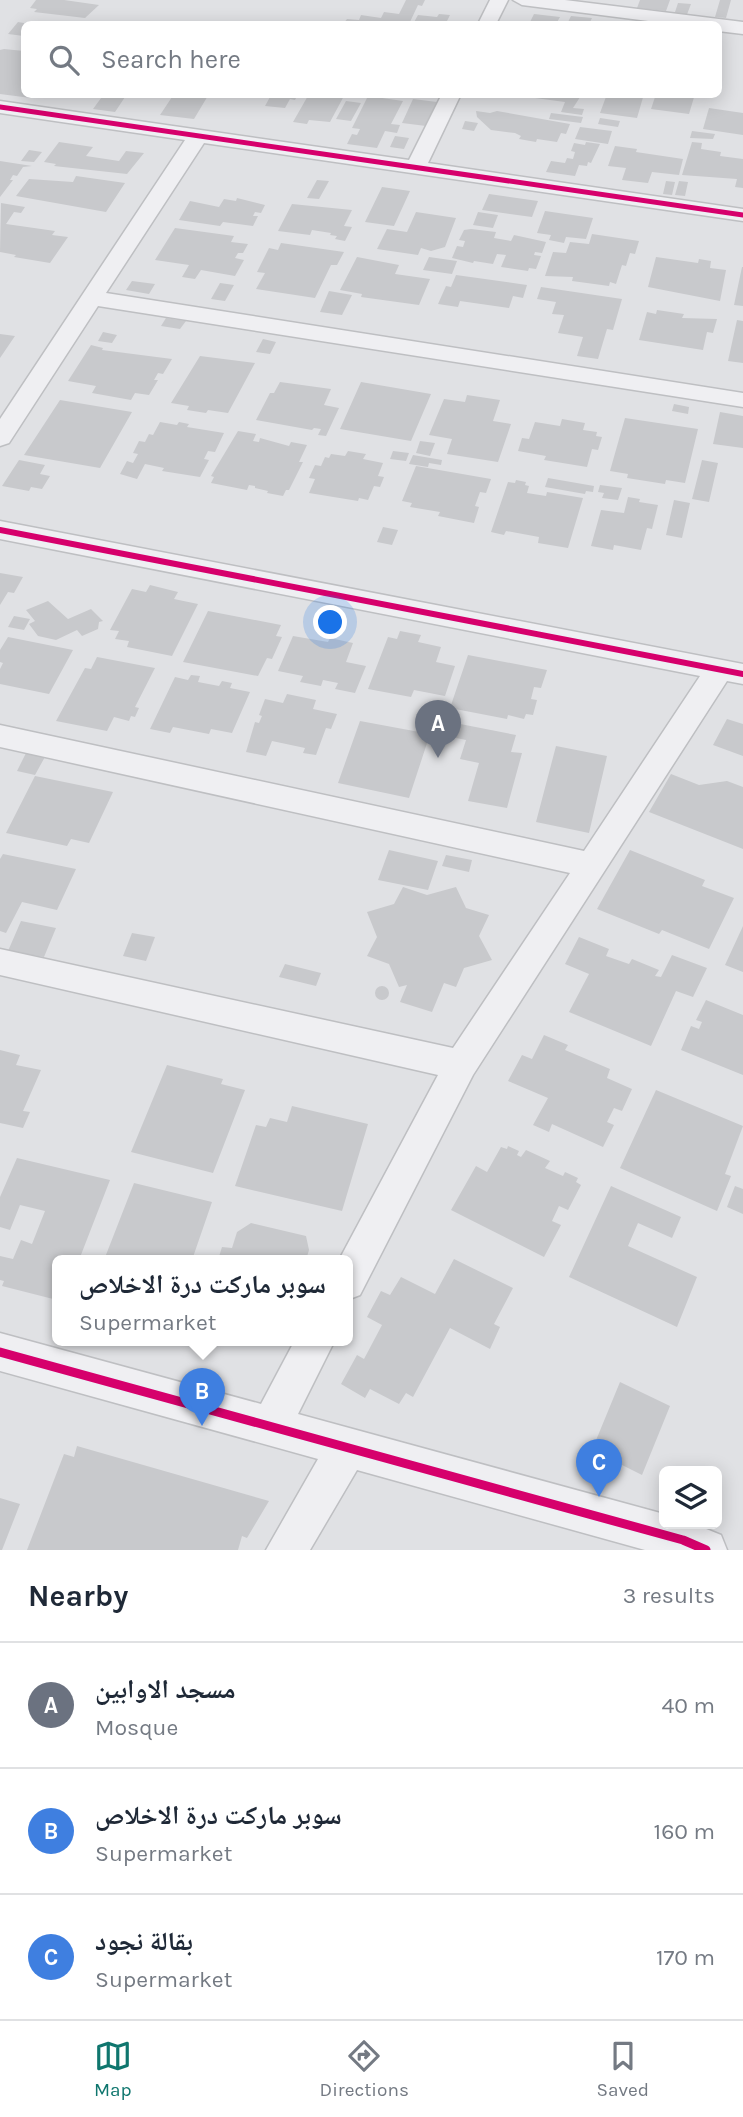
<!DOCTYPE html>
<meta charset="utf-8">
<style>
body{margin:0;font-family:Karla,"Noto Naskh Arabic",sans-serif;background:#f2f2f3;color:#1f2937}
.controls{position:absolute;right:21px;bottom:21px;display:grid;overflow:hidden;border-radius:10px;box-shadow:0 4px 18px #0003}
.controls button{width:63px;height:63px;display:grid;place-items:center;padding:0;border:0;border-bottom:2px solid #e0e1e3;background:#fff;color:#1f2937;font:35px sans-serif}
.you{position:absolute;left:331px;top:623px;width:24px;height:24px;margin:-18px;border:5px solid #fff;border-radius:50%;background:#1a73e8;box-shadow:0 0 0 10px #1a73e833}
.badge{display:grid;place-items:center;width:46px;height:46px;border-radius:50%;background:#0f766e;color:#fff;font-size:23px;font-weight:700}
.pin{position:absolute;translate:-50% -58px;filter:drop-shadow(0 2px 4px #0008)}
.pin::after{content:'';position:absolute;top:37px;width:24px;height:21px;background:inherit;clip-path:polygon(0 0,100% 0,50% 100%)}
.popup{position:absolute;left:52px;top:1255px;width:301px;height:91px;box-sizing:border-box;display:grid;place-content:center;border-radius:10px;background:#fff;filter:drop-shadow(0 2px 5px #0005);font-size:23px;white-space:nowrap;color:#747a83}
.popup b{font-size:26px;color:#1f2937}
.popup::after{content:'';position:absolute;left:50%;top:100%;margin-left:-14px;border:14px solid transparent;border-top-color:#fff}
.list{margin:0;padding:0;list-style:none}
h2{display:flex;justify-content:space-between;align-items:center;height:91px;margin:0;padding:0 28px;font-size:30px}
h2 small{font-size:23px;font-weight:400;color:#747a83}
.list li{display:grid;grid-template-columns:46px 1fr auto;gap:21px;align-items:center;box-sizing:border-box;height:126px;padding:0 28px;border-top:2px solid #e0e1e3}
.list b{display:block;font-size:26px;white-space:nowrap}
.list p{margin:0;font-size:23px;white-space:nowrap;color:#747a83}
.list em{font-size:23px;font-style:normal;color:#747a83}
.icon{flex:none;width:38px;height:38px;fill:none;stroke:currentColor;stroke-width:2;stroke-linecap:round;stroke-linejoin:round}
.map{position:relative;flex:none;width:743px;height:1550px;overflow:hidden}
.search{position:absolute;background:#fff;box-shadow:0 4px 18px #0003;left:21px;right:21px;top:21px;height:77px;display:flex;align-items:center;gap:18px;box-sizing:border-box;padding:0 24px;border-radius:10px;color:#747a83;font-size:26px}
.sheet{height:469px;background:#fff}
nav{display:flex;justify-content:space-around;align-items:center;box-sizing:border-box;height:98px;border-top:2px solid #e0e1e3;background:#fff;font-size:19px;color:#747a83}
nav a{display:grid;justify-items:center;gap:4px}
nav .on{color:#0f766e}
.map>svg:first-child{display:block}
.building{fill:#c8c9cc}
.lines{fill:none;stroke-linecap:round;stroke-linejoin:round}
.minor-casing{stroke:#bebfc2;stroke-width:3}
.minor{fill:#efeff2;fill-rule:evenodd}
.cycleway-far2-casing{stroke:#edeff4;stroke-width:8}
.cycleway-far1-casing{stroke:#edeff4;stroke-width:10}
.cycleway-casing{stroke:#edeff4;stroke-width:13}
.cycleway-far2{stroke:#d6006c;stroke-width:5}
.cycleway-far1{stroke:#d6006c;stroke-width:6}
.cycleway{stroke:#d6006c;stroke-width:9}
</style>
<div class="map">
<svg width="743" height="1550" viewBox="0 0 743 1550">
<rect width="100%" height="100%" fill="#e0e1e4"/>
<!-- building -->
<path class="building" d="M36,0H64L99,5L85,18L34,12L37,9L30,8Z
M406,0H425L422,6L418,5L409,24H343L347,19L359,20L361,15L381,18L384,12L399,14Z
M640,0H670L666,11L637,8Z
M720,0H731L726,18L715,17Z
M678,3L691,4L686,17L674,15Z
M439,14L450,15L447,21L455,22L454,24H413L418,15L437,17Z
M534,14L560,17L556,24H529Z
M571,16L592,18L589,24H567Z
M18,22L24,23V36L8,34Z
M4,49L24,51V94H34L31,98L0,94V50Z
M104,94H127L115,112L93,109Z
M174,94H209L194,119L160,115Z
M266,94H298L295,100L290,99L285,108L265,106L270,97Z
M309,94H345L330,122L309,120L307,124L293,122Z
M536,94H582L573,108L584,109L582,115L561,112L565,102L535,98Z
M607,94H644L637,118L600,113Z
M656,94H695L689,114L651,109Z
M368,96L403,101L391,124L400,125L397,133L385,131L377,148L347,144L352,134L357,135L360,129L352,128Z
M413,99L437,102L426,126L402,123Z
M346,101L361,103L351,121L336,119Z
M709,108L743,113V135L703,129Z
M476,111L490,113L497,111L570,124L566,134L561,133L557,142L537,139L536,142L519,139L521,136L515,133L491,130L477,117Z
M551,113L583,117L581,123L549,119Z
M600,118L620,121L618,127L598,124Z
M465,121L478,123L474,131L462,129Z
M580,127L612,131L608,144L575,139Z
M692,131L715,134L713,139L690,138Z
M395,136L409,138L404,149L390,147Z
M59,142L93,147L86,156L119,161L126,151L144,153L127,174L54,166L56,164L44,162Z
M586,142L600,144L591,163L588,162L587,166L579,165L575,176L546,172L551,161L565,163L567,158L573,159L575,152L571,151L574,143L585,145Z
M692,142L702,143L701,149L721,152L720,156L743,159V188L735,187L737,179L682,175Z
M615,146L637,149L636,152L683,159L679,175L652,172L648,183L622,180L626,168L608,166Z
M29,150L42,152L34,162L21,161Z
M0,161L32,166L23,167L17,176L13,175L10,180H13L0,197Z
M76,176L125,183L106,212L16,196L29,179L73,182Z
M317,180L329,181L319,199L307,198Z
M666,181L675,182L672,195L663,194Z
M679,181L688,182L685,196L675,195Z
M382,187L410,191L394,226L365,222Z
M489,194L538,201L532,217L482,210Z
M237,198L265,205L261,213L255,212L253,216H258L253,226L223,222L220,226L179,220L190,201L219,207L224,199L236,201Z
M1,203L25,207L21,213L14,212L6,224L55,231L52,235L68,237L50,263L14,257L16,255L0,252Z
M292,204L352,210L344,226L352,227L345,241L335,239L337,236L330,235L331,233L312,230L310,235L278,231Z
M545,211L593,218L586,239L566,237L564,243L549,240L551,235L537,233Z
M416,212L456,218L445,247L431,251L421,248L418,255L377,249L387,229L407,232Z
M478,212L498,215L493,228L473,225Z
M175,228L234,236L231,242L248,244L243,253H238L235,258L244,260L235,276L201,270L195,279L182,277L189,265L155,260Z
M471,229L496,232L494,238L511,241L514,235L546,242L542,253L535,252L534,255L541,256L536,269L529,268L528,271L501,267L506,255L497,254L493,264L474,261L473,263L452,258L457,246L463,247L465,241L459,240L464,230Z
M592,234L639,241L635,254L630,253L626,266L622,265L616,284L610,282L609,286L572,281L573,277L545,276L553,252L566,253L570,242L589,244Z
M281,243L344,252L337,265H331L315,298L256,289L265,273L257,272L269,248L278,250Z
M357,257L399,265L395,274L430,279L419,305L361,297L362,294L340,290Z
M429,257L457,261L452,274L423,270Z
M656,257L698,263L699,259L711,261L710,268L726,270L720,301L648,287Z
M742,267H743V306L734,305Z
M456,275L527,285L523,298L513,296L509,308L460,301L458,307L438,304L446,286L451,287Z
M132,281L155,284L149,294L126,290Z
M220,283L234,285L225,301L211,299Z
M541,287L622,299L613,330L607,329L598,359L577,356L583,337L558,333L564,315L552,314L556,302L537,299Z
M329,291L352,295L342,315L320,312Z
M657,310L684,314L682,318L717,319L713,333L707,332L703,350L639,340L647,312L656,314Z
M166,318L186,321L180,329L161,326Z
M737,320L743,321V363L728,361Z
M103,332L117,335L112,343L98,341Z
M0,334L15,336L0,358Z
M263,339L276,342L270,354L256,352Z
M91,345L103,348L102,350L172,359L163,374L158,373L154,380H158L149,395L135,393L131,400L92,393L96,386L68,381Z
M200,356L255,363L228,413L208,410L206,413L187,410L189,406L171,403Z
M280,382L331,389L324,405L339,408L326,436L318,435L321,429L314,428L312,430L256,420L270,393H274Z
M361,382L431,394L411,441L340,429Z
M467,395L500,400L493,421L511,424L498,462L447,454L452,439L429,435L444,399L465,402Z
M60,400L132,412L100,468L24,455Z
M674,404L689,407L688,414L672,411Z
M720,412L743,416V448L713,444Z
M625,418L698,429L685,483L666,480L665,484L627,478L628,474L610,471Z
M562,419L585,423L583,430L597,432L596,436L602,437L598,450L592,449L587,467L544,460L546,456L518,451L522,438L529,439L535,422L560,426Z
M160,422L177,425L179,422L189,424L187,427L224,433L215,452L208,451L204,459L209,460L200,477L162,471L164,468L145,464L137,479L120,474L127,461L133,463L138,454L133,453L139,441L145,442L149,434L153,435Z
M238,431L256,434L253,441L259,442L260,438L289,446L291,442L307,445L299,462H303L289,490H286L283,496L267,493L268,491L255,488V486L249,485L247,490L211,483L214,477L211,476Z
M420,441L435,443L430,456L416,453Z
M348,451L366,454L363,459L383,463L378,476L384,477L380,487L374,486L368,500L359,498L358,501L309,493L315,479L309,478L315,465L321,466L325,457L329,458L331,454L345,456Z
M393,451L409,453L406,461L390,459Z
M413,455L442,460L441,465L429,463L428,467L409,464Z
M19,460L45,465L40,474L50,476L42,489L31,487L29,491L2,486Z
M702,460L718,463L709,502L692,499Z
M416,466L491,479L486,493L480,492L475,506L479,507L474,523L438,516L440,512L410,507L412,503L402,501Z
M548,478L594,486L593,492L586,491L585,494L545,487Z
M516,480L526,482L525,485L529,486L527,493L546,496L547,492L583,498L568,548L538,543L539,537L506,531L504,535L491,532L508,482L515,483Z
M600,485L622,488L618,500L602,498L604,493L598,492Z
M628,497L640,499L639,502L658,505L652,529L647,528L641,550L614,545L613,550L591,546L601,510L624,513Z
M674,500L690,503L682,538L666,535Z
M383,527L398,530L392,545L377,542Z
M0,573L23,577L14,593L8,592L0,605Z
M150,585L178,592L174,599L198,604L172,656L127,647L129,641L115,639L119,631L110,630L132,589L146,592Z
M48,601L68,619L91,609L103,621L99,622L98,629L82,636L77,630L56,640L38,636L29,624L35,621L26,610Z
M208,611L281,625L276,636L282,637L272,659L267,658L258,676L183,662Z
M14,616L30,619L24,630L8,627Z
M400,631L421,635L418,642L441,647L436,662L455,666L445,696L414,690L411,697L368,689L388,637L397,639Z
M293,636L328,642L330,638L353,643L346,662L366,666L355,693L335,689L338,683L323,680L321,686L300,682L303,676L278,671Z
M8,637L73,650L49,694L0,684V669L3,663L0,662V650Z
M468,655L547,670L541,688L534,687L531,699L537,700L533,715L526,714L524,719L508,715L507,719L450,708Z
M97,657L155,668L135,707L139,708L135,717L131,716L129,721L114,717L107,731L56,721L85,668L91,669Z
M191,675L200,676L198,682L219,686L222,681L232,683L230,688L250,692L232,733L211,729L209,734L173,727L170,733L150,729L175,677L188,680Z
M287,694L316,700L313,709L337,714L331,729L326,728L316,755L303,753L305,748L272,741L266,756L246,752L255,722L259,723L262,716L259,715L265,699L283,703Z
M727,719L743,724V756L713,745Z
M360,721L430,734L409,798L338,783Z
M450,722L516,735L511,752L522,753L507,808L468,801L479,763L460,759L466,740L446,736Z
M556,746L607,756L589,833L536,822Z
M27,751L46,755L35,775L17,771Z
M671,774L699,785L727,781L743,787V849L649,812Z
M35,776L113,792L89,843L71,839L67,846L6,833Z
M389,850L438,861L428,890L378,880Z
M630,850L705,880L702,886L734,898L709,949L662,930L659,934L597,909Z
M3,854L76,869L57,910L22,902L6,933L0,931V859Z
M446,855L472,860L469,872L442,866Z
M403,887L427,895L456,887L466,908L489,915L479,936L492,960L464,968L456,987L444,983L432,1012L400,1002L407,985L399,987L389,964L367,956L377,937L367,912L394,904Z
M21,921L56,928L44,957L8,951Z
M743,926V972L725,965Z
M132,933L155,937L146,961L123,956Z
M579,937L609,949L606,956L629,964L632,959L659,970L655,976L661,977L672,955L707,968L693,997L676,991L651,1046L569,1012L589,974L565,964Z
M285,964L321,973L316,986L279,977Z
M375 993a7 7 0 1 1 14 0a7 7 0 1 1-14 0Z
M706,1000L743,1015V1075L681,1050L691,1026L699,1029L702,1022L696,1020Z
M544,1035L568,1045L565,1050L610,1069L607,1078L632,1089L622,1111L614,1108L607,1122L614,1125L603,1147L552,1124L549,1132L533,1125L548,1098L508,1081L522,1055L532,1059Z
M0,1050L20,1055L16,1065L41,1070L23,1111L30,1112L23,1128L0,1123Z
M167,1065L223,1079L221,1084L245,1090L213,1173L131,1152Z
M656,1090L743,1126L725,1174L731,1176L717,1211L620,1168Z
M292,1106L368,1124L342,1211L235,1186L256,1125L266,1127L270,1118L287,1122Z
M508,1146L519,1151L517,1155L521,1157L526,1150L550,1161L545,1168L563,1176L565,1172L578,1178L576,1182L581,1185L568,1210L559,1206L552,1221L561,1225L544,1257L451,1210L476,1166L487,1172L501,1147L507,1149Z
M17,1158L110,1180L79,1260H57V1300L2,1286L4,1281L0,1280V1256L13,1259L21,1240L32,1244L45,1211L20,1205L10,1230L0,1227V1197Z
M134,1183L212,1202L192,1260H104Z
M611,1186L681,1217L672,1238L638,1223L628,1246L697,1277L677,1327L569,1277Z
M735,1186L743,1189V1214L727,1207Z
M251,1223L306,1236L309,1250L306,1260H218L222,1247L232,1248L237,1232Z
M454,1259L513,1288L494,1324L500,1327L490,1349L450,1328L413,1397L406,1393L399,1404L370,1389L365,1398L341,1384L357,1355L364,1359L382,1325L367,1317L381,1291L390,1295L401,1277L435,1294Z
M620,1382L670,1406L642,1475L592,1450Z
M77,1446L269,1501L247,1538L242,1536L238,1550H27L64,1454L74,1457Z
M0,1498L20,1504L2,1550H0Z"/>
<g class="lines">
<defs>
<path id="minor" d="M490,0H508L496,24H478Z
M513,0H565L743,22V34L718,31V24H672L522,5Z
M442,94H461L428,163L743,209V221L204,143L106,293L743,393V407L98,306L9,443L0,446V419L185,140L0,113V101L409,160Z
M0,521L743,664V684L727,681L473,1075L360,1295L347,1300V1260H339L438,1075L0,975V949L453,1048L570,873L0,747V725L584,851L700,676L0,539Z
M0,1333L261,1404L295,1340H335L298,1414L664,1514V1524H694L721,1535L727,1550H645L357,1470L310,1550H266L318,1459L0,1371Z"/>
</defs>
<!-- minor casing -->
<use href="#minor" class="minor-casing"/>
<!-- minor -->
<use href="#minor" class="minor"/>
<defs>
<path id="cycleway-far2" d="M0,107L743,215"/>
<path id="cycleway-far1" d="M0,530L743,674"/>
<path id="cycleway" d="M0,1352L683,1540L706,1550"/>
</defs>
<!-- cycleway-far2 casing -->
<use href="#cycleway-far2" class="cycleway-far2-casing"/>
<!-- cycleway-far1 casing -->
<use href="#cycleway-far1" class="cycleway-far1-casing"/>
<!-- cycleway casing -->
<use href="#cycleway" class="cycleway-casing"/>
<!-- cycleway-far2 -->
<use href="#cycleway-far2" class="cycleway-far2"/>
<!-- cycleway-far1 -->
<use href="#cycleway-far1" class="cycleway-far1"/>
<!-- cycleway -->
<use href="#cycleway" class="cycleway"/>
</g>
</svg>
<div class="controls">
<button><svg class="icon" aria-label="layers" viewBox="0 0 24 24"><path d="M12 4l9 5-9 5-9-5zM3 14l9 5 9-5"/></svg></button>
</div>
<div class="you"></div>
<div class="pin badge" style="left:438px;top:758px;background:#6b7280">A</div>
<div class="pin badge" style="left:202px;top:1426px;background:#3f7fe0">B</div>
<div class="popup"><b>سوبر ماركت درة الاخلاص</b>Supermarket</div>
<div class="pin badge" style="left:599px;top:1497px;background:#3f7fe0">C</div>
<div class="search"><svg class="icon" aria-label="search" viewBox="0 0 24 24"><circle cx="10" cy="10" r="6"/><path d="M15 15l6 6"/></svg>Search here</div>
</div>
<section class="sheet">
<h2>Nearby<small>3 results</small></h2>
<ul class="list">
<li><span class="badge" style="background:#6b7280">A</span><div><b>مسجد الاوابين</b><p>Mosque</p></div><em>40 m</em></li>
<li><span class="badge" style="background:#3f7fe0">B</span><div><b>سوبر ماركت درة الاخلاص</b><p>Supermarket</p></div><em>160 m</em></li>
<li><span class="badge" style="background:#3f7fe0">C</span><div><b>بقالة نجود</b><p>Supermarket</p></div><em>170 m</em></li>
</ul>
</section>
<nav>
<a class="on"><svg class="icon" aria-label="map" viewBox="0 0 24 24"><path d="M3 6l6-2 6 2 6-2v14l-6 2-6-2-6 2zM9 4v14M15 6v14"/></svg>Map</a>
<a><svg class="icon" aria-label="directions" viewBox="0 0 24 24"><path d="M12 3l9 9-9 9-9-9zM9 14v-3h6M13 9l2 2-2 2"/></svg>Directions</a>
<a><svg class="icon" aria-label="saved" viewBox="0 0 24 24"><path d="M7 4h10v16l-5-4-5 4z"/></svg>Saved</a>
</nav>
